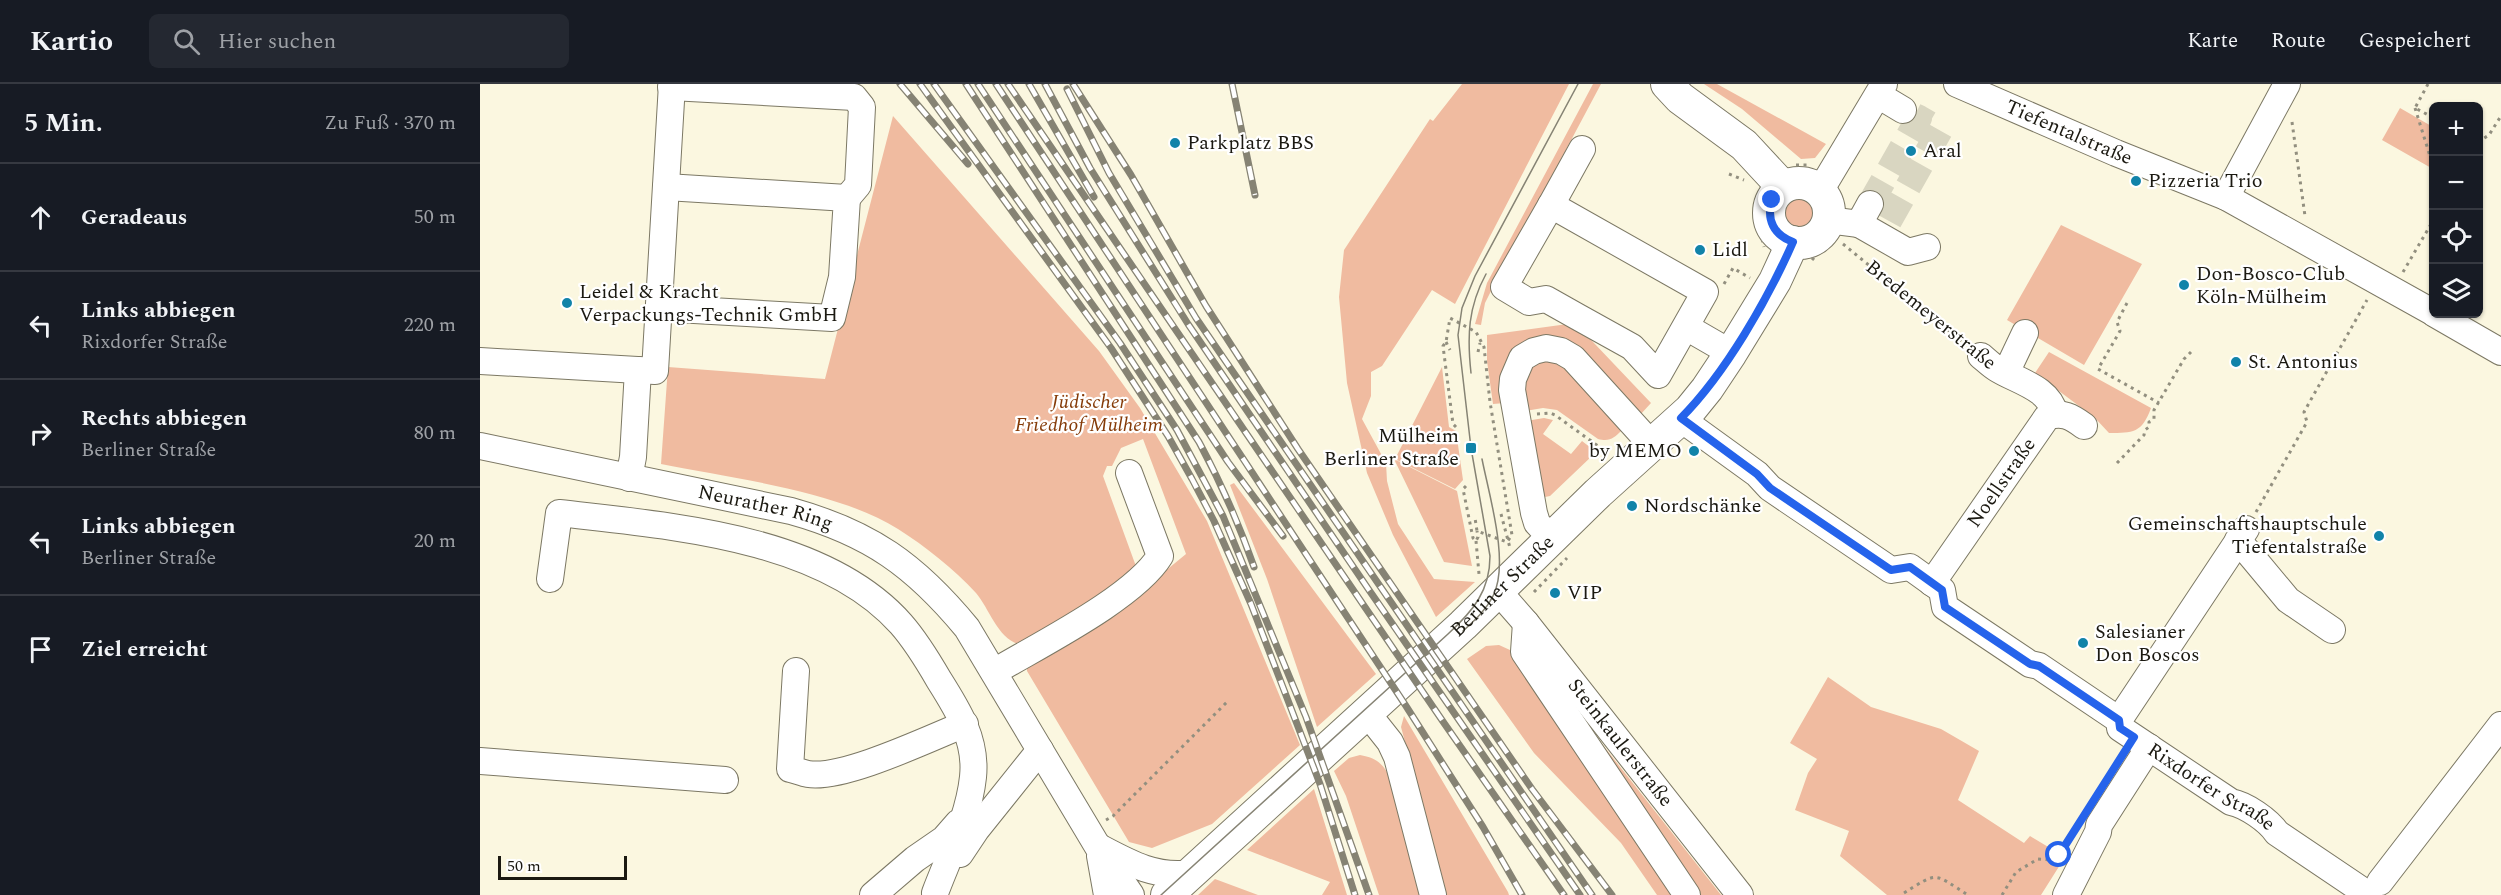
<!DOCTYPE html>
<html lang="de">
<meta charset="utf-8">
<style>
body{margin:0;font-family:Spectral,serif;background:#242831;color:#f1f3f6}
.controls{position:absolute;right:18px;top:18px;display:grid;overflow:hidden;border-radius:9px;box-shadow:0 2px 4px #0004}
.controls button{width:54px;height:54px;display:grid;place-items:center;padding:0;border:0;border-bottom:2px solid #363941;background:#171b24;color:#f1f3f6;font:30px sans-serif}
.scale{position:absolute;left:18px;bottom:15px;width:129px;box-sizing:border-box;padding-left:6px;border:3px solid #1b1911;border-top:0;font-size:16px;line-height:21px;white-space:nowrap;color:#1b1911;-webkit-text-stroke:4px #fff;paint-order:stroke}
.stop{position:absolute;width:18px;height:18px;margin:-14px;border:4px solid #2563eb;border-radius:50%;background:#fff}
.stop.end{background:#2563eb;border-color:#fff;box-shadow:0 2px 6px #0008}
.list{margin:0;padding:0;list-style:none}
h2{display:flex;justify-content:space-between;align-items:center;height:78px;margin:0;padding:0 24px;font-size:26px}
h2 small{font-size:20px;font-weight:400;color:#9ea1a6}
.list li{display:grid;grid-template-columns:39px 1fr auto;gap:18px;align-items:center;box-sizing:border-box;height:108px;padding:0 24px;border-top:2px solid #363941}
.list b{display:block;font-size:22px;white-space:nowrap}
.list p{margin:0;font-size:20px;white-space:nowrap;color:#9ea1a6}
.list em{font-size:20px;font-style:normal;color:#9ea1a6}
.icon{flex:none;width:33px;height:33px;fill:none;stroke:currentColor;stroke-width:2;stroke-linecap:round;stroke-linejoin:round}
.map{position:relative;flex:none;width:2021px;height:811px;overflow:hidden}
header{display:flex;align-items:center;gap:36px;box-sizing:border-box;height:84px;padding:0 30px;background:#171b24;border-bottom:2px solid #363941}
header strong{font-size:28px}
nav{display:flex;gap:33px;margin-inline-start:auto;font-size:21px}
.search{width:420px;height:54px;background:#242831;display:flex;align-items:center;gap:15px;box-sizing:border-box;padding:0 21px;border-radius:9px;color:#9ea1a6;font-size:22px}
main{display:flex}
aside{flex:1;background:#171b24}
.map>svg:first-child{display:block}
.green{fill:#f0bba0}
.lines{fill:none;stroke-linecap:round;stroke-linejoin:round}
.minor-tunnel{stroke:#d9d6c1;stroke-width:26;stroke-dasharray:26 13;stroke-linecap:butt}
.minor-casing{stroke:#7c7864;stroke-width:28}
.major-casing{stroke:#7c7864;stroke-width:34}
.path{stroke:#928f7f;stroke-width:3;stroke-dasharray:3 4.5;stroke-linecap:butt}
.minor{stroke:#fff;stroke-width:26}
.major{stroke:#fff;stroke-width:32}
.tram{stroke:#868374;stroke-width:1.5}
.rail-casing{stroke:#868374;stroke-width:7}
.rail{stroke:#fff;stroke-width:4.5;stroke-dasharray:14;stroke-linecap:butt}
.route{stroke:#2563eb;stroke-width:8}
.poi-dot{fill:#1183a9;stroke:#fff;stroke-width:2}
.labels{text-anchor:middle;dominant-baseline:central;stroke-width:4.5;stroke-linejoin:round;paint-order:stroke}
.street-label{font-size:20px;fill:#1b1911;stroke:#fff}
.poi-label{font-size:20px;fill:#1b1911;stroke:#fff;text-anchor:start}
.park-label{font-size:20px;font-style:italic;fill:#853b08;stroke:#fff}
</style>
<header>
<strong>Kartio</strong>
<div class="search"><svg class="icon" aria-label="search" viewBox="0 0 24 24"><circle cx="10" cy="10" r="6"/><path d="M15 15l6 6"/></svg>Hier suchen</div>
<nav><a>Karte</a><a>Route</a><a>Gespeichert</a></nav>
</header>
<main>
<aside>
<h2>5 Min.<small>Zu Fuß · 370 m</small></h2>
<ul class="list">
<li><svg class="icon" aria-label="ahead" viewBox="0 0 24 24"><path d="M12 20V5M6 11l6-6 6 6"/></svg><div><b>Geradeaus</b></div><em>50 m</em></li>
<li><svg class="icon" aria-label="left" viewBox="0 0 24 24"><path d="M17 20v-9H6M10 6l-5 5 5 5"/></svg><div><b>Links abbiegen</b><p>Rixdorfer Straße</p></div><em>220 m</em></li>
<li><svg class="icon" aria-label="right" viewBox="0 0 24 24"><path d="M7 20v-9h11M14 6l5 5-5 5"/></svg><div><b>Rechts abbiegen</b><p>Berliner Straße</p></div><em>80 m</em></li>
<li><svg class="icon" aria-label="left" viewBox="0 0 24 24"><path d="M17 20v-9H6M10 6l-5 5 5 5"/></svg><div><b>Links abbiegen</b><p>Berliner Straße</p></div><em>20 m</em></li>
<li><svg class="icon" aria-label="arrive" viewBox="0 0 24 24"><path d="M6 21V4h12l-3 4 3 4H6"/></svg><div><b>Ziel erreicht</b></div></li>
</ul>
</aside>
<div class="map">
<svg width="2021" height="811" viewBox="0 0 2021 811">
<rect width="100%" height="100%" fill="#fbf7e0"/>
<!-- green -->
<path class="green" d="M982,0H1089L975,220L952,206L902,282L891,288V312L882,335L906,379L907,397L918,440L954,495L995,498L956,533L913,451L887,389L867,299L859,213L864,166L950,35L953,37Z
M1113,0H1121L1017,195L1005,219L1001,241L995,240L1007,199Z
M1224,0H1237L1346,60L1335,74L1321,75L1262,25Z
M1920,24L1953,43V85L1902,56Z
M413,32L619,267L660,324L727,437L820,661L732,740L672,764L649,758L547,587V580L639,525L706,470L663,355L641,364L632,382H627L623,392L657,485L627,511L539,560C518,555 509,524 496,509C474,485 445,462 418,445C358,407 251,394 181,380L188,283L345,295Z
M1304 128a15 15 0 1 1 30 0a15 15 0 1 1-30 0Z
M1581,141L1662,180L1604,281L1527,236Z
M1095,239L1171,319L1160,331L1066,255L1025,319L1013,320L1007,277V251Z
M1569,268L1671,324C1662,349 1653,349 1629,349L1615,334L1555,289Z
M1058,276H1079L1142,346C1134,354 1130,358 1118,355L1077,326L1063,324L1045,327V289Z
M962,283L969,343L976,347L983,396L975,405L915,375Z
M1064,334L1073,336L1063,350L1091,370L1102,357L1111,364L1113,371L1070,412L1060,414L1046,337Z
M914,375L977,407L992,482L964,478Z
M754,399L896,590L837,643L787,495L750,401Z
M1019,561L1041,571L1115,651L1241,811H1177L1141,759L1054,669L987,575L1006,562Z
M1348,593L1391,623L1461,645L1499,667L1478,716L1544,759L1550,752L1585,773L1561,811H1407L1360,772L1369,747L1315,726L1328,689L1337,675L1310,659Z
M924,632L1028,808L1029,811H966L921,643Z
M880,671C896,674 903,679 910,694L939,811H899L866,712L854,687L869,674Z
M834,705L867,811H842L850,798L767,766Z
M735,795L778,811H718Z"/>
<g class="lines">
<!-- minor-tunnel -->
<path class="minor-tunnel" d="M1390,120L1439,34L1423,26
M1409,137L1460,46L1439,34"/>
<defs>
<g id="minor">
<path id="s1" d="M1477,0L1636,69L1746,113L1954,229"/>
<path d="M191,3L374,13L382,23L378,101L367,114"/>
<path d="M1398,11L1423,26"/>
<path d="M1340,107L1404,0"/>
<path d="M1746,113L1807,0"/>
<path d="M1071,121L1225,208L1178,291L1152,263L1098,233L1066,215L1049,218L1024,203Z"/>
<path d="M1071,121L1102,65"/>
<path d="M1348,136L1379,140L1390,120"/>
<path d="M1379,140L1428,168L1447,163"/>
<path d="M179,224L352,234L362,193L367,114L186,103"/>
<path d="M1955,230L2021,268"/>
<path d="M1206,243L1251,269"/>
<path d="M1501,272C1506,276 1511,281 1516,284C1536,297 1569,303 1575,330"/>
<path d="M0,277L175,287L192,0"/>
<path d="M1526,289L1545,249"/>
<path id="s2" d="M1201,335L1277,390L1290,404L1411,486L1430,483L1462,506L1465,523L1550,580L1559,582L1639,636L1640,644L1751,718C1766,721 1788,736 1797,749L1889,811"/>
<path id="s3" d="M0,362L311,427C390,449 435,481 487,544L618,763L651,811"/>
<path d="M149,394L153,373L158,286"/>
<path d="M1071,454L1057,439L1054,429L1032,306L1033,295L1042,274L1054,267L1066,264L1081,267L1093,274L1172,361"/>
<path d="M1758,456L1808,516L1852,546"/>
<path d="M70,495L79,429C189,442 343,452 421,540C436,557 448,577 459,596C478,626 497,656 493,693C489,732 469,772 455,809"/>
<path id="s4" d="M1452,499L1567,333C1582,327 1592,333 1604,342"/>
<path id="s5" d="M1018,507L1046,539L1260,811"/>
<path d="M1046,539L1044,568L1207,811"/>
<path d="M316,587L310,685C316,686 322,689 328,690C363,696 450,654 485,640"/>
<path d="M514,588C559,561 654,514 680,472L649,389"/>
<path d="M887,629L910,658L917,673L953,811"/>
<path d="M1639,636L1766,445"/>
<path d="M0,677L245,696"/>
<path d="M621,764C651,780 677,794 711,789"/>
<path d="M480,770L496,746L560,666"/>
<path d="M620,772L627,811"/>
<path d="M1900,798L2021,641"/>
<path d="M393,811L435,775L464,755L478,739"/>
<path d="M1586,811L1618,748L1619,741L1669,663"/>
</g>
<g id="major">
<path d="M1187,0L1200,14L1264,61L1303,103"/>
<circle cx="1319" cy="129" r="30"/>
<path id="s6" d="M687,811L983,541L1118,409L1210,326L1227,305L1251,269L1295,197L1313,158"/>
</g>
</defs>
<!-- minor casing -->
<use href="#minor" class="minor-casing"/>
<!-- major casing -->
<use href="#major" class="major-casing"/>
<!-- path -->
<path class="path" d="M1948,0L1935,24L1954,34
M1935,24L1954,85
M1812,38L1825,132
M1998,58L2009,51L2021,32
M1316,81H1330
M1249,90L1264,96
M1278,111L1276,131L1284,163
M1363,160L1485,260
M1332,176L1347,158
M1923,188L1954,135
M1244,200L1253,184L1270,194
M1647,219L1637,238L1640,247L1618,285L1679,319
M966,258L970,266
M998,268L1000,259
M1057,330L1070,329L1075,331L1118,362L1125,370
M976,343L973,340L963,262L966,258L970,234L996,248L1004,263L1010,318L1032,451L1027,458L997,447L995,434
M1637,379L1664,351L1665,346L1669,343V338L1674,335V326L1704,275L1711,268
M986,402L983,405L993,454L996,457L998,453L997,447
M1776,428L1827,338L1824,328L1887,216
M1021,430L1030,464
M996,457L999,490
M1054,508L1087,474
M626,736L633,732L749,616
M1424,809C1459,787 1453,789 1488,811
M1522,811L1536,788L1558,775L1570,776L1579,771L1587,759"/>
<!-- minor -->
<use href="#minor" class="minor"/>
<!-- major -->
<use href="#major" class="major"/>
<!-- tram -->
<path class="tram" d="M991,289C987,252 988,223 1006,190
M983,547C995,536 1006,526 1013,512C1030,479 1009,411 1002,375
M681,811L968,550C993,527 1010,507 1010,472L991,364L978,251L982,224L995,192L1098,0"/>
<defs>
<path id="rail" d="M420,0L488,80
M440,0L631,264L688,352L712,395L734,437L771,520L840,700L875,811
M454,0L640,259L697,346L743,432L826,633L889,811
M486,0L719,358C741,399 759,440 774,483
M498,0L748,378L803,452
M516,0L926,622L1003,743L1042,811
M528,0L964,639L1084,811
M549,0L614,113
M565,0L610,84L708,240L889,506L1100,811
M593,0L651,91L726,222L818,365L1052,705L1132,811
M752,0L775,111
M587,5L629,89L716,234L1112,811"/>
</defs>
<!-- rail casing -->
<use href="#rail" class="rail-casing"/>
<!-- rail -->
<use href="#rail" class="rail"/>
</g>
<g class="lines">
<!-- route -->
<path class="route" d="M1292,116C1286,136 1294,151 1313,158C1288,215 1245,290 1201,334L1277,390L1290,404L1411,486L1430,483L1462,506L1465,523L1550,580L1559,582L1639,636L1640,644L1654,653L1579,771"/>
</g>
<!-- markers -->
<g class="poi-dot">
<circle cx="695" cy="59" r="6"/>
<circle cx="1431" cy="67" r="6"/>
<circle cx="1656" cy="97" r="6"/>
<circle cx="1220" cy="166" r="6"/>
<circle cx="1704" cy="201" r="6"/>
<circle cx="87" cy="219" r="6"/>
<circle cx="1756" cy="278" r="6"/>
<rect x="985" y="358" width="12" height="12" rx="3"/>
<circle cx="1214" cy="367" r="6"/>
<circle cx="1152" cy="422" r="6"/>
<circle cx="1899" cy="452" r="6"/>
<circle cx="1075" cy="509" r="6"/>
<circle cx="1603" cy="559" r="6"/>
</g>
<g class="labels">
<!-- street labels -->
<g class="street-label">
<text stroke="none"><textPath href="#s1" startOffset="122">Tiefentalstraße</textPath></text>
<text transform="translate(1451 231) rotate(39)">Bredemeyerstraße</text>
<text stroke="none"><textPath href="#s4" startOffset="122">Noellstraße</textPath></text>
<text stroke="none"><textPath href="#s3" startOffset="292">Neurather Ring</textPath></text>
<text stroke="none"><textPath href="#s6" startOffset="456">Berliner Straße</textPath></text>
<text stroke="none"><textPath href="#s5" startOffset="195">Steinkaulerstraße</textPath></text>
<text stroke="none"><textPath href="#s2" startOffset="660">Rixdorfer Straße</textPath></text>
</g>
<!-- poi labels -->
<g class="poi-label">
<text x="707" y="59">Parkplatz BBS</text>
<text x="1443" y="67">Aral</text>
<text x="1668" y="97">Pizzeria Trio</text>
<text x="1232" y="166">Lidl</text>
<text x="1716" y="190">Don-Bosco-Club<tspan x="1716" dy="23">Köln-Mülheim</tspan></text>
<text x="99" y="208">Leidel &amp; Kracht<tspan x="99" dy="23">Verpackungs-Technik GmbH</tspan></text>
<text x="1768" y="278">St. Antonius</text>
<text x="979" y="352" text-anchor="end">Mülheim<tspan x="979" dy="23">Berliner Straße</tspan></text>
<text x="1202" y="367" text-anchor="end">by MEMO</text>
<text x="1164" y="422">Nordschänke</text>
<text x="1887" y="440" text-anchor="end">Gemeinschaftshauptschule<tspan x="1887" dy="23">Tiefentalstraße</tspan></text>
<text x="1087" y="509">VIP</text>
<text x="1615" y="548">Salesianer<tspan x="1615" dy="23">Don Boscos</tspan></text>
</g>
<!-- park labels -->
<g class="park-label">
<text x="609" y="318">Jüdischer<tspan x="609" dy="23">Friedhof Mülheim</tspan></text>
</g>
</g>
</svg>
<div class="controls">
<button>+</button>
<button>−</button>
<button><svg class="icon" aria-label="locate" viewBox="0 0 24 24"><circle cx="12" cy="12" r="6"/><path d="M12 2v4M12 18v4M2 12h4M18 12h4"/></svg></button>
<button><svg class="icon" aria-label="layers" viewBox="0 0 24 24"><path d="M12 4l9 5-9 5-9-5zM3 14l9 5 9-5"/></svg></button>
</div>
<div class="scale">50 m</div>
<div class="stop" style="left:1579px;top:771px"></div>
<div class="stop end" style="left:1292px;top:116px"></div>
</div>
</main>
